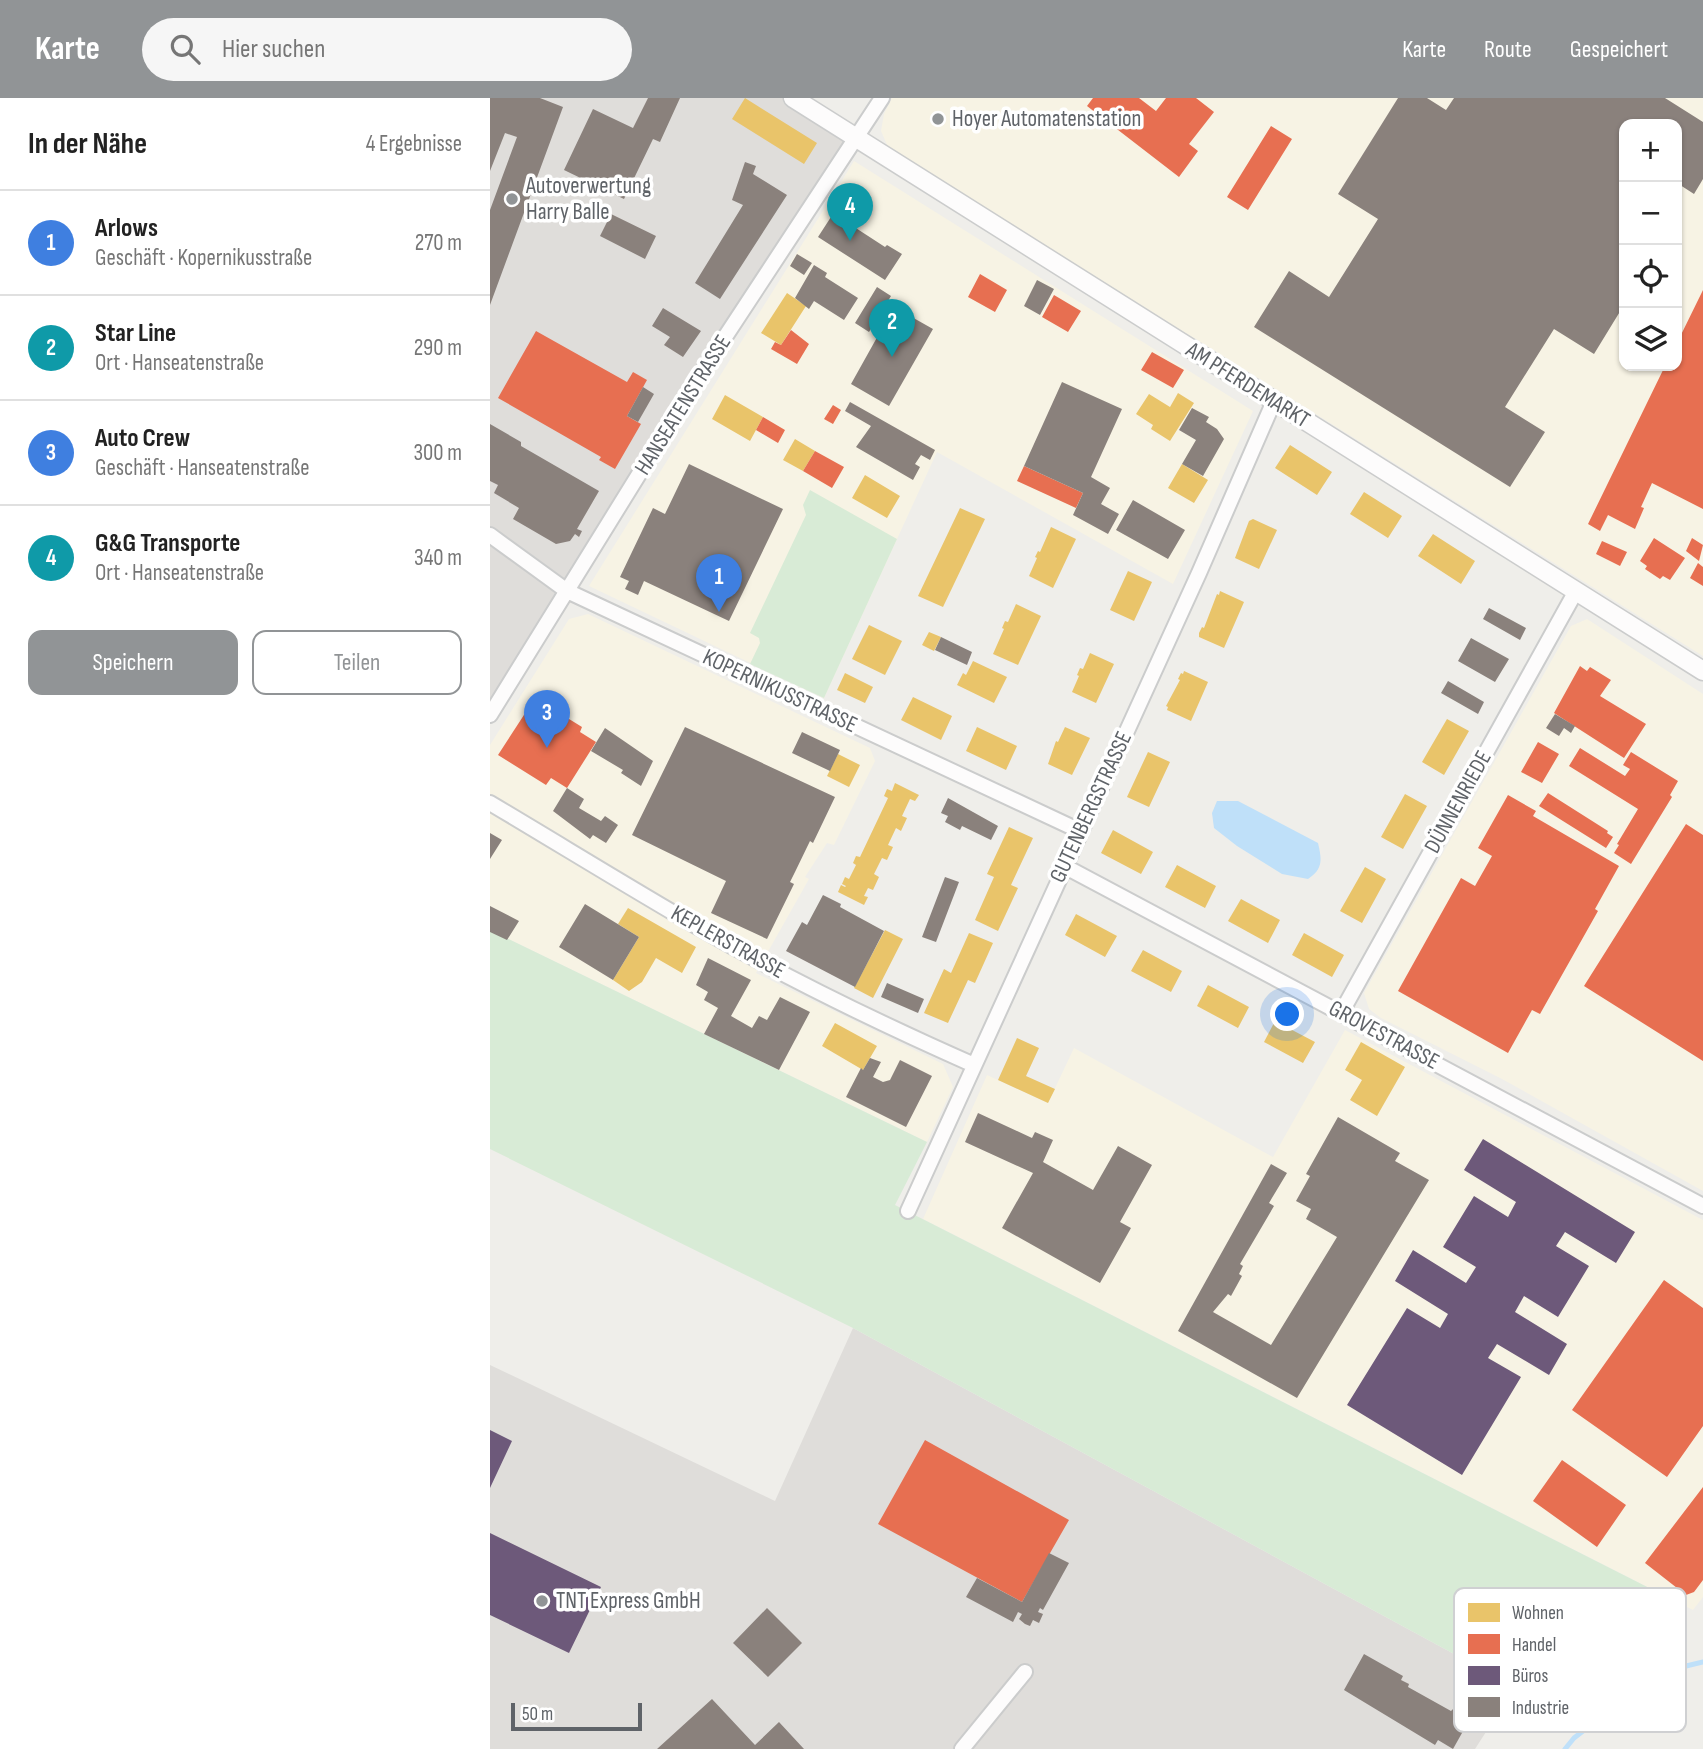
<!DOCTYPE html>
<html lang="de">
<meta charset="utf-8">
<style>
body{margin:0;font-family:"Sofia Sans Condensed",sans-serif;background:#f6f6f6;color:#222}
.controls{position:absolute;right:21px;top:21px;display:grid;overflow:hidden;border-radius:14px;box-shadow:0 2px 5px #0004}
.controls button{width:63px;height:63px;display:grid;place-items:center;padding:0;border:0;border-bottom:2px solid #e0e0e0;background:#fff;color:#222;font:35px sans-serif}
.scale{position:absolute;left:21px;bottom:18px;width:131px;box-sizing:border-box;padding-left:7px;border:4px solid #5f6368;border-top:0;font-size:19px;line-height:24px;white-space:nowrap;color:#5f6368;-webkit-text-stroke:5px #fff;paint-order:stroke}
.you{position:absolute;left:798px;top:917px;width:24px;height:24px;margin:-18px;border:5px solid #fff;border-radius:50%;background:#1a73e8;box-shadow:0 0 0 10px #1a73e833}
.badge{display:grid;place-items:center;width:46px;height:46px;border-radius:50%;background:#919496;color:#fff;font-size:23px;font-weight:700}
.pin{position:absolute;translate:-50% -58px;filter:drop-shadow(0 2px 4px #0008)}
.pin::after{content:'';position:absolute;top:37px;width:24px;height:21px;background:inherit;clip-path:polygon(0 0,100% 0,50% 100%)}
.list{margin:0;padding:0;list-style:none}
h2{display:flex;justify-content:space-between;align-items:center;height:91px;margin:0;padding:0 28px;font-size:30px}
h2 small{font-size:23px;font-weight:400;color:#767676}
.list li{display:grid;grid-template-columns:46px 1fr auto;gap:21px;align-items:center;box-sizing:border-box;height:105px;padding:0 28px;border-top:2px solid #e0e0e0}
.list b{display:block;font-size:26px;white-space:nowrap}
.list p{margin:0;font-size:23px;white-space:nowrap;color:#767676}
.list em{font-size:23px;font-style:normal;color:#767676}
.actions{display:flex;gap:14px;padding:21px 28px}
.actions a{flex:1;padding:16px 0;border:2px solid #919496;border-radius:14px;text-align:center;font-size:24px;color:#919496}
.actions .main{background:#919496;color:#fff}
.icon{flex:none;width:38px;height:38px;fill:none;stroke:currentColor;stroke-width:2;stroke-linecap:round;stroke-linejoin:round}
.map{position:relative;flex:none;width:1213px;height:1651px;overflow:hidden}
header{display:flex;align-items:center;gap:42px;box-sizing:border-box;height:98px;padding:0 35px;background:#919496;color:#fff}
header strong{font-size:33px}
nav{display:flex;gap:38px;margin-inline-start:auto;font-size:24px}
.search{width:490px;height:63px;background:#f6f6f6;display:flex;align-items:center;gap:18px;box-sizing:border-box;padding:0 24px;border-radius:38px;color:#767676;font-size:26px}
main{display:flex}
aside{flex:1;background:#fff}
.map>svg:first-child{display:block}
.commercial{fill:#f7f3e4;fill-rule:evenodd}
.industrial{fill:#dfddda}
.green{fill:#d8ebd6}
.water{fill:#bfe0f9}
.homes{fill:#e9c46a}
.shops{fill:#e76f51}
.offices{fill:#6d597a}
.industry{fill:#8a817c}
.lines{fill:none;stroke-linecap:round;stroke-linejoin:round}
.stream{stroke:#bfe0f9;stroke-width:5}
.minor-casing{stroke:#cbcccc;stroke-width:18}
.tertiary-casing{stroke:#cbcccc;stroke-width:21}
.minor{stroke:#fdfcfc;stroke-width:14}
.tertiary{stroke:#fdfcfc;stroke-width:18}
.poi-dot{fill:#919496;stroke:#fff;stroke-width:2.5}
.labels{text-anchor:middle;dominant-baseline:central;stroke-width:7;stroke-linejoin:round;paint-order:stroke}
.poi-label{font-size:23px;fill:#5f6368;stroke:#fff;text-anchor:start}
.street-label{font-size:23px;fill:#5f6368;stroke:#fff}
.key{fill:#fff;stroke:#cfd0d2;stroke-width:2}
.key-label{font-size:19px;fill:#5f6368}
</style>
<header>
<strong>Karte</strong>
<div class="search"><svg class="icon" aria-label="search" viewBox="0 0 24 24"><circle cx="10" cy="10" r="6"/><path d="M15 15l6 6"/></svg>Hier suchen</div>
<nav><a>Karte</a><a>Route</a><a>Gespeichert</a></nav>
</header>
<main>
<aside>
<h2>In der Nähe<small>4 Ergebnisse</small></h2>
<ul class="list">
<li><span class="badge" style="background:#3f7fe0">1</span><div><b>Arlows</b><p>Geschäft · Kopernikusstraße</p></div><em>270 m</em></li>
<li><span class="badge" style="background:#0f9aa8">2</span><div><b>Star Line</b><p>Ort · Hanseatenstraße</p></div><em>290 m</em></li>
<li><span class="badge" style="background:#3f7fe0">3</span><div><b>Auto Crew</b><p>Geschäft · Hanseatenstraße</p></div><em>300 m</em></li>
<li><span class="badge" style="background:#0f9aa8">4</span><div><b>G&amp;G Transporte</b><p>Ort · Hanseatenstraße</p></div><em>340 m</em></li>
</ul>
<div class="actions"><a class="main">Speichern</a><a>Teilen</a></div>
</aside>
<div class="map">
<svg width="1213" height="1651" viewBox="0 0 1213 1651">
<rect width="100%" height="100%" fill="#efeeea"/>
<!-- commercial -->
<path class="commercial" d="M402,0H1213V558L398,49L391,33L394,16ZM1134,26H1187V268H1134Z
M364,63L763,313L683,486L447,354L334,600L99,488Z
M98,516L380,650L385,663L344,747L337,745L315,779L319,781L266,875L453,966L463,989L437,1044L0,832V647L79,521Z
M1097,521L1213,596V1093L1012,981L891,920L879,911L874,895L1081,528Z
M855,932L1213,1122V1499L1203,1512L433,1121L497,977L558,1005L584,950L783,1059Z"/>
<!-- industrial -->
<path class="industrial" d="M0,0H303L365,38L0,617Z
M363,1230L1025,1589L985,1651H0V1267L285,1403Z"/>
<!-- green -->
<path class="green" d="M320,392L407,441L334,600L260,566L270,545L269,540L260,535L316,417L313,407Z
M0,832L437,1044L405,1107L1173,1497L1025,1589L363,1230L0,1051Z"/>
<!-- water -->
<path class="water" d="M727,703H748L828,745C832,762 833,771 818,781L792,776L747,748L724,730L722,715Z"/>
<!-- homes -->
<path class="homes" d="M255,0L327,45L314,66L242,21Z
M297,195L316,208L291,247L271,235Z
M688,295L704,305L680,343L661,331L663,327L646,316L659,296L680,309Z
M235,297L273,319L260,343L222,321Z
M305,341L325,353L313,373L293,362Z
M800,347L842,374L827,397L785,370Z
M692,366L718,382L704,405L678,390Z
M375,377L410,398L397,420L362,400Z
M874,394L912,418L898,440L860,416Z
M470,410L495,421L453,509L428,498Z
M763,421L787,432L769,471L745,460L759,423Z
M561,429L586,441L563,490L539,478L547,460L545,459L548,453L550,454Z
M943,436L985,463L971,486L928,458Z
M638,473L662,484L644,523L620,512Z
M730,493L754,504L734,550L709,539V535L712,529L714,530L727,496L729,497Z
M526,506L551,518L528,567L503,556L514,531L512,530L515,523L518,524Z
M379,527L412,543L395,577L362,561Z
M439,534L451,539L444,553L432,547Z
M600,555L624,566L606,605L582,594L589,578L587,577L590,570L593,571Z
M483,563L517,579L504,605L467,587L473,575L476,577Z
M694,573L718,584L701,623L677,612L678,609L676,608L690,582L688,581L691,575L693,576Z
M355,575L383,589L375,605L347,592Z
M423,599L462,618L451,642L411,622Z
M957,621L979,633L954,677L932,664Z
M487,629L527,648L516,672L476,653Z
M575,629L600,640L582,677L558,666L566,643L568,644Z
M658,654L680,664L659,709L637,699Z
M348,656L370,667L359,689L337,678Z
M405,685L429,697L425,703L420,701L412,718L417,720L411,733L406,730L398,747L403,749L397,762L392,760L384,776L389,779L383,792L378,790L374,798L378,799L374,807L348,794L351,787L355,789L356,788L352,786L355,779L359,781L366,767L363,765L366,758L370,759L398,700L394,698L397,691L402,693Z
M915,696L937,708L913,751L891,739Z
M519,729L543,740L521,787L528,790L508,833L485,822L504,779L497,776Z
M623,732L663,754L651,776L611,755Z
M687,767L726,788L715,810L675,789Z
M875,769L896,781L872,825L850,813Z
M751,801L790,822L778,845L738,823Z
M138,810L206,849L192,875L166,860L152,884L139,893L123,882L149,839L128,826Z
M586,816L627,838L615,859L575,837Z
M395,832L413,841L383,900L364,890Z
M479,835L503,845L485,885L478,882L458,925L434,915L454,871L461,875Z
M814,835L854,857L842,879L802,857Z
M653,852L692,873L681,894L641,873Z
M718,887L759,909L748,930L707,908Z
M785,923L825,944L813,965L774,944Z
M345,925L387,948L373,972L332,948Z
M527,940L549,950L536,978L565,991L558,1005L508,982Z
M871,944L915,969L887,1018L860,1002L872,982L855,972Z"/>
<!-- shops -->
<path class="shops" d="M603,0H649L666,13L676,0H706L724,14L699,46L708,53L689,79L597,8Z
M781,28L802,41L758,112L737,99Z
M490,176L517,192L505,214L478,199Z
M1213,192V411L1162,385L1151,409L1154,410L1145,431L1118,417L1110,433L1098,426L1175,268H1187V245Z
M564,197L591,213L578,234L552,219Z
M301,232L319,246L307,266L281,251L285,244L291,247Z
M46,233L137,284L143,274L157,282L137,318L151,326L125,371L109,362L111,359L8,300Z
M662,254L694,272L683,290L651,272Z
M343,307L351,312L343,326L334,321Z
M273,319L295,332L288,345L266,332Z
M325,353L354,369L342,390L313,373Z
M534,368L593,395L586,410L527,383Z
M1164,440L1195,460L1180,482L1173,478L1170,481L1155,471L1157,468L1150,463Z
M1202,440L1213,447L1209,463L1196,453Z
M1112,443L1137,454L1130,468L1106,456Z
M1208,465L1213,469V488L1200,480Z
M1090,568L1097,573L1100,569L1121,582L1110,598L1156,626L1134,660L1064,615Z
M45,600L92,629L90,634L106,644L77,690L61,680L56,687L8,657Z
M1048,644L1069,656L1052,685L1031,674Z
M1090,650L1135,678L1140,671L1133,667L1141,654L1188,683L1180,697L1182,699L1141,766L1124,755L1129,747L1127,746L1148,711L1079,668Z
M1058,695L1118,733L1117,735L1123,739L1116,750L1049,708Z
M1018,697L1046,713L1043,718L1129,768L1105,811L1108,813L1050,916L1042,912L1018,955L908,893L971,780L985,788L1002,758L988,750Z
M1196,726L1213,737V963L1094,888Z
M1174,1182L1213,1210V1328L1177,1379L1082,1312Z
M435,1342L579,1422L532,1504L388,1426Z
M1072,1362L1136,1407L1107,1449L1043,1403Z
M1213,1389V1482L1204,1494L1196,1497L1155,1465Z"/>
<!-- offices -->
<path class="offices" d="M993,1041L1145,1134L1126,1165L1075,1134L1066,1148L1099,1168L1068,1219L1034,1198L1025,1214L1077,1246L1059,1277L1007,1246L998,1260L1031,1279L972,1377L857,1307L917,1210L950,1230L958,1216L905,1183L923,1152L976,1185L986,1169L953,1149L984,1098L1018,1119L1026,1104L974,1072Z
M0,1332L22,1343L0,1390Z
M0,1435L111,1489L79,1555L0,1517Z"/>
<!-- industry -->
<path class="industry" d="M0,0H50L73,9L0,207V112L27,39L15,35L0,73Z
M158,0H190L170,44L163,41L134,101L74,72L103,11L143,30Z
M908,0H937L956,12L964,0H1175L1213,24V81L1204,96L1187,85V26H1134V118L1132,122L1134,124V207L1104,256L1064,231L1015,309L1055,334L1020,389L764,229L799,173L839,199L888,121L848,96Z
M255,64L266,68L263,76L297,97L230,201L205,185L253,107L242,102Z
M352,102L363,109L355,123L395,149L397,147L412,156L395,182L328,139Z
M121,116L166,138L155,161L110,138Z
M307,156L322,165L314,177L300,168Z
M324,167L337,175L335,179L368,200L354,222L324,203L319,211L305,200Z
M547,182L564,191L550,217L534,208Z
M387,189L401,198L379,234L365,225Z
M404,209L443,231L399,308L361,286Z
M173,210L211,233L193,259L174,247L180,239L162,228Z
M572,284L632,311L601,379L620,390L611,406L629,416L618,436L583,417L593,395L534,368Z
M153,289L164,296L148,324L137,318Z
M360,304L445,352L440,362L431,357L425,366L430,369L423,382L366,349L381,328L355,313Z
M702,310L719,319L716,324L727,331L734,341L713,378L692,366L706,342L689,332Z
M0,326L31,344V348L109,393L87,431L92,433L89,439L85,436L80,443L66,446L23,421L29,410L4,395L8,387L0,383Z
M199,366L293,411L239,523L154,483L148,497L135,491L139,483L130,479L163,410L175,416Z
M643,402L695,432L678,461L626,432Z
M999,510L1036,530L1030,542L993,521Z
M451,539L482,554L477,567L445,552Z
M981,540L1019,561L1005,584L968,563Z
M958,583L994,604L988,616L951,595Z
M1065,616L1085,628L1081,635L1074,630L1069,638L1056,630Z
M195,629L345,699L323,745L320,743L305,774L300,784L304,786L277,841L221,815L236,783L142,737Z
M115,630L163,663L151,688L131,675L133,672L101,653Z
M312,634L350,652L340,673L302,655Z
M77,690L94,701L89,710L111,723L115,718L128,727L116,745L103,737L100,741L63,713Z
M458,700L508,728L501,742L472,728L470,732L455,724L458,718L451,715Z
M0,735L12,742L0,761Z
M455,779L469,784L446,844L432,839Z
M333,797L351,806L350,809L394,833L365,889L296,853L312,824L317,827Z
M95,806L149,839L123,882L69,849Z
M0,808L29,823L17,842L0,834Z
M218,860L261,882L241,918L262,930L269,918L277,922L290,899L320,914L289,972L214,936L228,910L214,902L218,894L206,887Z
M397,885L434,901L428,915L391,899Z
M380,960L391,964L383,979L393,984L400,982L410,962L442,978L416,1029L356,999L371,970L373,972Z
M488,1015L542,1040L545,1034L563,1042L553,1064L603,1092L628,1048L662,1067L630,1124L641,1130L610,1185L512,1130L543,1075L475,1044Z
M848,1019L910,1055L905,1063L939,1082L807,1300L688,1233L781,1066L797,1075L779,1105L784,1108L750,1166L753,1168L749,1176L752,1178L741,1198L738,1196L723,1214L781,1247L847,1139L816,1121L821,1111L806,1103L820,1078L816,1076Z
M559,1455L579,1465L553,1512L550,1510L548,1514L553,1516L549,1525L543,1522L540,1528L535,1526L529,1521L532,1516L528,1514L523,1524L476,1499L487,1480L532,1504Z
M277,1510L312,1545L278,1579L243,1545Z
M874,1556L913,1578L911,1582L919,1586L918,1589L961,1613L964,1610L981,1619L963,1651L948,1642L945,1647L854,1592Z
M222,1601L265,1647L289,1624L314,1651H167Z"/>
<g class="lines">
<!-- stream -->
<path class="stream" d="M1075,1651L1084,1640L1124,1609L1192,1569L1213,1564"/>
<defs>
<path id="minor" d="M0,437L77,493L590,733
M0,617L214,271L392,0
M0,705C69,746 137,788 206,828C296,880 389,925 484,967
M574,768L1213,1108
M851,915L1086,493
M418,1113L709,475L784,303
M472,1651L535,1574"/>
<path id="tertiary" d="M303,0L1213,573"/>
</defs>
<!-- minor casing -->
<use href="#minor" class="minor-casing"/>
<!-- tertiary casing -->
<use href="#tertiary" class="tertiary-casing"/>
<!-- minor -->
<use href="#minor" class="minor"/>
<!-- tertiary -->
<use href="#tertiary" class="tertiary"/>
</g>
<!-- markers -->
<g class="poi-dot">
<circle cx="448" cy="21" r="7"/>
<circle cx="22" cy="101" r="7"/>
<circle cx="52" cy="1503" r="7"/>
</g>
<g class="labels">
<!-- poi labels -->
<g class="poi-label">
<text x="462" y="21">Hoyer Automatenstation</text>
<text x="36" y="88">Autoverwertung<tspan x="36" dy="26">Harry Balle</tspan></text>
<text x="66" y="1503">TNT Express GmbH</text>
</g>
<!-- street labels -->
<g class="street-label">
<text transform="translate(758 287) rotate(32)">AM PFERDEMARKT</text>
<text transform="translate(193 307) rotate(-58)">HANSEATENSTRASSE</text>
<text transform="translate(290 593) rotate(25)">KOPERNIKUSSTRASSE</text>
<text transform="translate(968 704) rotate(-61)">DÜNNENRIEDE</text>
<text transform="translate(601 709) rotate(-65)">GUTENBERGSTRASSE</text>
<text transform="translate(238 844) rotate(29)">KEPLERSTRASSE</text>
<text transform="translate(894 937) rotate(28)">GROVESTRASSE</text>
</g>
</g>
<!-- legend -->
<rect x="964" y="1490" width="232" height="144" rx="10" class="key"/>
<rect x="978" y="1505" width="32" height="19" fill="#e9c46a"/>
<rect x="978" y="1536" width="32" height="20" fill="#e76f51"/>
<rect x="978" y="1568" width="32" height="19" fill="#6d597a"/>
<rect x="978" y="1599" width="32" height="20" fill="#8a817c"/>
<g class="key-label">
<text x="1022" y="1521">Wohnen</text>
<text x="1022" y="1553">Handel</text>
<text x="1022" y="1584">Büros</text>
<text x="1022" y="1616">Industrie</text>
</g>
</svg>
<div class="controls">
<button>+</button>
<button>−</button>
<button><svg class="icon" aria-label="locate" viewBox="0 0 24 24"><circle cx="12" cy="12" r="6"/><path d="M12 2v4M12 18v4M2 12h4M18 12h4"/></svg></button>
<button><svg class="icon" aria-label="layers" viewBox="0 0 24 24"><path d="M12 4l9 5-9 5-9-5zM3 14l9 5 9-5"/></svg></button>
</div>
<div class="scale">50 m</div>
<div class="you"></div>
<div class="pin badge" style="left:229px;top:514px;background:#3f7fe0">1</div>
<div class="pin badge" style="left:402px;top:259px;background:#0f9aa8">2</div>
<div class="pin badge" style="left:57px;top:650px;background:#3f7fe0">3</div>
<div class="pin badge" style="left:360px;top:143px;background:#0f9aa8">4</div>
</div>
</main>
